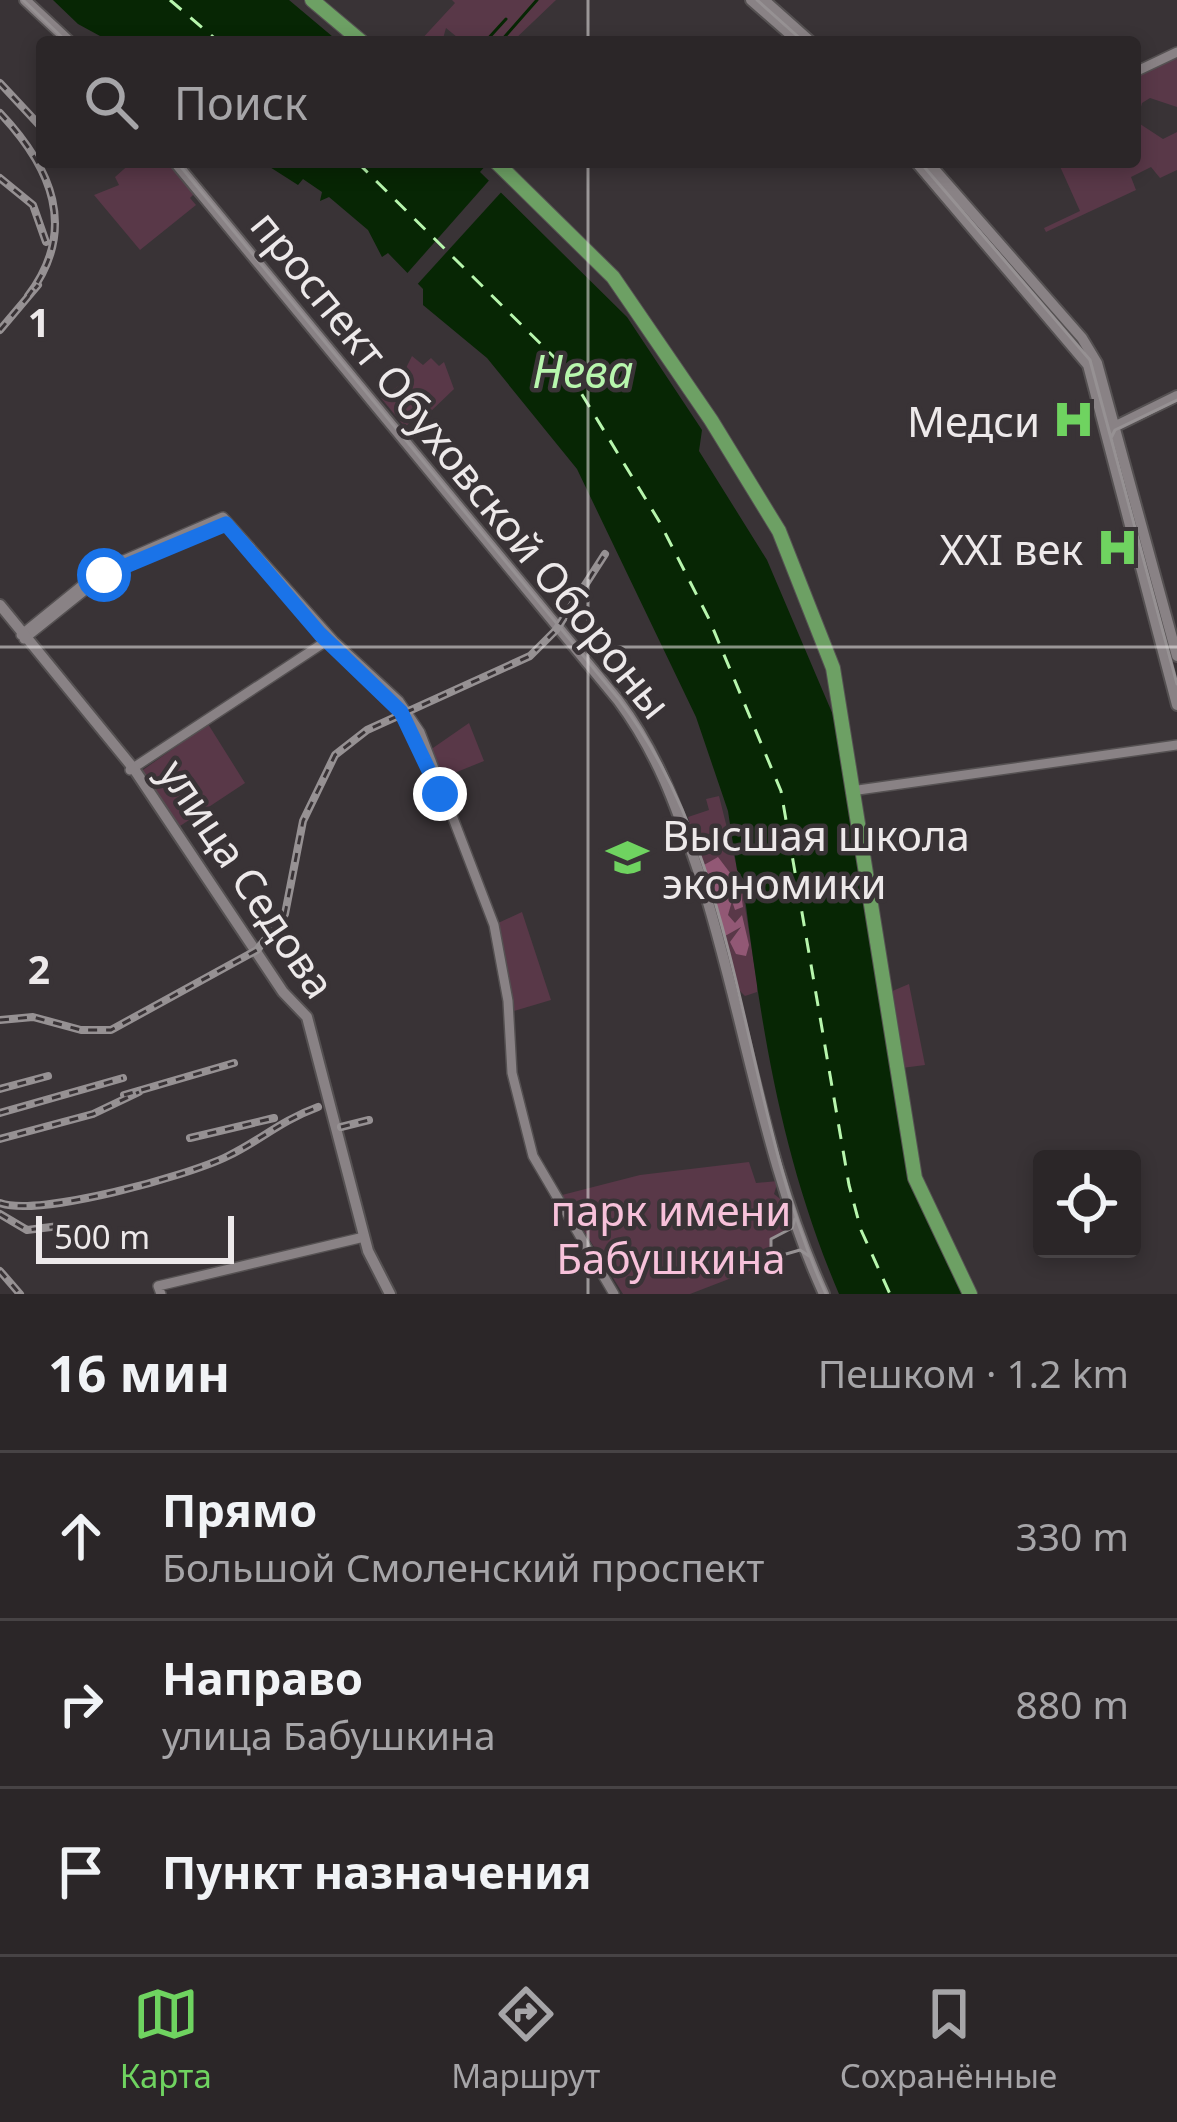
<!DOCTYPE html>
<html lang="ru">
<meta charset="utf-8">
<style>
body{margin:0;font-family:"Noto Sans",sans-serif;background:#332e30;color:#f1f3f6}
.controls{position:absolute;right:36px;bottom:36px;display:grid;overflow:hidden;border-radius:12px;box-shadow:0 6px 18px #0003}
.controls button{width:108px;height:108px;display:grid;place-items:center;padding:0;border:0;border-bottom:3px solid #474345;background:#2b2628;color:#f1f3f6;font:60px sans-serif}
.scale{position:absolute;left:36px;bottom:30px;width:198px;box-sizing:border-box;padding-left:12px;border:6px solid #ede9ea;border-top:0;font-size:33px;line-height:42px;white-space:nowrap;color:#ede9ea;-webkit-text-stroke:9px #393336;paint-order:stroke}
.stop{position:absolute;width:36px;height:36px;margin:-27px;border:9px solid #1a73e8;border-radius:50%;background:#fff}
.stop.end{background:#1a73e8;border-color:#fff;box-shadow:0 3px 12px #0008}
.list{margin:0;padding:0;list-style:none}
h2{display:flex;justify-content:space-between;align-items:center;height:156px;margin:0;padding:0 48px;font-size:51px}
h2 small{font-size:39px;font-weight:400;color:#a6a5a8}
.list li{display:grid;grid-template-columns:78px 1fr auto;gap:36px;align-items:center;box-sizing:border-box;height:168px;padding:0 48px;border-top:3px solid #474345}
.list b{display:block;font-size:45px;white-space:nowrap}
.list p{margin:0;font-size:39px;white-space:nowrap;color:#a6a5a8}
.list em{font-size:39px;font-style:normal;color:#a6a5a8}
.icon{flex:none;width:66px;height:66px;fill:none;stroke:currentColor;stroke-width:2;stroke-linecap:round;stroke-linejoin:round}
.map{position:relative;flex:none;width:1177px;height:1294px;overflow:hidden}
.search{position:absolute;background:#2b2628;box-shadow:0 6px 18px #0003;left:36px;right:36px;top:36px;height:132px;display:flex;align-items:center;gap:30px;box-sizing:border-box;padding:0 42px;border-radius:12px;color:#a6a5a8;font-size:45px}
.sheet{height:660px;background:#2b2628}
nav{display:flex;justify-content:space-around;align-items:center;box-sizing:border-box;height:168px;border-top:3px solid #474345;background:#2b2628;font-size:33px;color:#a6a5a8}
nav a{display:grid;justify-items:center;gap:6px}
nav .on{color:#6fd360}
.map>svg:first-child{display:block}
.green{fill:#593848}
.forest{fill:#925875}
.water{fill:#072604}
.pier{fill:#393336}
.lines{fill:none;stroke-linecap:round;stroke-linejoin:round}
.stream{stroke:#072604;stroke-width:3}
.ferry{stroke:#b7f6ad;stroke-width:3;stroke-dasharray:15 12;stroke-linecap:butt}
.tertiary-casing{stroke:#555152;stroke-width:12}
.secondary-casing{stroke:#555152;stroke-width:14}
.primary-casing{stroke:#555152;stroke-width:16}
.tertiary{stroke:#898285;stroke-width:9}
.secondary{stroke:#898285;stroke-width:10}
.primary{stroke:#6da064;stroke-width:14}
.tram{stroke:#969193;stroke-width:3}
.rail-casing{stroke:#969193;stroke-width:8}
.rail{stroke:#393336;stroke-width:3;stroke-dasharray:9;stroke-linecap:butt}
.route{stroke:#1a73e8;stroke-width:15}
.grid{fill:none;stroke:#ede9ea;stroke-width:3;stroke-opacity:0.55}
.labels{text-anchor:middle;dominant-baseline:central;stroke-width:9;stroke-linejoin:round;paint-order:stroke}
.poi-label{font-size:42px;fill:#ede9ea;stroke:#393336;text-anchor:end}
.street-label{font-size:42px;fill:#ede9ea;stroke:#393336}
.park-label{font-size:42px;fill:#f7c1da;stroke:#393336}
.water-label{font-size:45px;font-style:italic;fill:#b7f6ad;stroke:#393336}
.grid-label{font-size:39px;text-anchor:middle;font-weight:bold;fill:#ede9ea;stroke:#393336;stroke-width:9;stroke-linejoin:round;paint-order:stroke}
</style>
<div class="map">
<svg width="1177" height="1294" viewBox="0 0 1177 1294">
<rect width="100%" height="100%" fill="#393336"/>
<!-- green -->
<path class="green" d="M452,0H556L512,42H463L446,28L442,42H419L455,3Z
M1177,55V107L1150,98L1142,103L1137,122L1163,139L1177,132V170L1160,178L1151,167L1131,177L1136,190L1046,232L1044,228L1080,211L1058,162H1135V75Z
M132,162H171L203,201L194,194L190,198L196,205L140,250L94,195L119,185L115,177Z
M412,356L423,365L431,358L439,366L444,362L454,389L429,413L421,402L411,404L417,416L405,427L381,398L413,376L406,368Z
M469,723L484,761L442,778L430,750Z
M208,724L245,783L177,828L140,772Z
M719,796L742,888L757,982V992L745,996L738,989L688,817L709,810L706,799Z
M522,912L551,1000L514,1011L498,923Z
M909,984L925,1065L902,1068L890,992Z
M749,1162L756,1183L778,1181L774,1194L784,1202L791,1226L770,1239L773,1262L690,1294H623L562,1195L640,1175Z"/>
<!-- forest -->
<path class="forest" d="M718,857L740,886L743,907L735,910L732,901L728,915L735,923L742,915L749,945L746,956L736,954L730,942L741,927L725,936C714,910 714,891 704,865Z"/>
<!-- water -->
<path class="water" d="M53,0H289L339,42H111L78,24Z
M262,162H482L486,165L480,172L627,317L702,430L699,451L767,560L836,722L910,1179L965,1294H839C783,1162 763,1039 745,898L752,891L737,870L728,811L696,717L577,469L487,358L423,305V289L388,253L382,257L368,230L329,197L320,201L322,192L303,179L298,185Z"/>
<!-- pier -->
<path class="pier" d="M493,176L505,188L414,288L403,278Z"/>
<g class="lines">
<!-- stream -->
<path class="stream" d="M485,42L506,19
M500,42L537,0"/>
<!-- ferry -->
<path class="ferry" d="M170,0L219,42
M357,162L567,370L659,521L709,619L781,791L849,1185L861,1230L890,1294"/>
<defs>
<path id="tertiary" d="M1135,72L1177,52
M226,524L317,631
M21,635L101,570L223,517L334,641L399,701L420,732L494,925L508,1001L512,1073L533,1156L614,1294
M24,639L104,575L227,523
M346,659L401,713L420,746
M130,770L331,638
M851,791L1177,745
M161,1294L158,1286L364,1237"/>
<path id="secondary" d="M25,0L70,42
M751,0L799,42
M764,0L811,42
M175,162L618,700C659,755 677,809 699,873C744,1012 763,1161 824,1294
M916,162L1088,365L1177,705
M928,162L1082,338L1097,363L1177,656
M1110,429L1177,396
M0,605L134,769L283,992L307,1017L368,1251L390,1294"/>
<path id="primary" d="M312,0L362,42
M496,162L613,277L711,420L779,531L833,668L915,1178L970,1294"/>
</defs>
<!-- tertiary casing -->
<use href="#tertiary" class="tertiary-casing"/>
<!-- secondary casing -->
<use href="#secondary" class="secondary-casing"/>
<!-- primary casing -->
<use href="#primary" class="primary-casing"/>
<!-- tertiary -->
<use href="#tertiary" class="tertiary"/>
<!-- secondary -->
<use href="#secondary" class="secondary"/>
<!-- primary -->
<use href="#primary" class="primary"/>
<!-- tram -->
<path class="tram" d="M23,0L67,42
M757,0L804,42
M177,162L619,699C746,865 740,1107 826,1294
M920,162L1090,360L1177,684
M1111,438L1115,430L1177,400
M795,1219L792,1228L771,1239V1252L779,1256L800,1250L809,1256"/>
<defs>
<path id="rail" d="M0,83L42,128
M0,113C51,167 79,229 28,296
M0,178L33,205L46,242
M0,330L38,285
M0,1020L33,1017L81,1030H111L257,950L285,914L303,821L335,755L367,730L530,656L556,630L605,554
M0,1089L48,1076
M124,1095L234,1063
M0,1113L123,1078
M341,1127L369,1120
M190,1138L274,1118
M0,1139L93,1114L139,1092
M0,1203C39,1217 188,1176 228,1156C261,1140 280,1121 318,1107
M0,1214L27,1230L67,1225
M0,1271L20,1294"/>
</defs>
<!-- rail casing -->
<use href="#rail" class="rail-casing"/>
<!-- rail -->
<use href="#rail" class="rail"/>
</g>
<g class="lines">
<!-- route -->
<path class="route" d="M104,575L226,524L320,634L401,712L440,794"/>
</g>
<!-- grid -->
<path class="grid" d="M588,0V42M588,162V1294M0,647H1177"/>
<!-- icons -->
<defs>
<symbol id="hospital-bare" viewBox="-9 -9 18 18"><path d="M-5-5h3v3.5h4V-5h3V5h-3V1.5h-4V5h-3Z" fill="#6fd360" stroke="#393336" stroke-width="2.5" paint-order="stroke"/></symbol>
<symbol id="university-bare" viewBox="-9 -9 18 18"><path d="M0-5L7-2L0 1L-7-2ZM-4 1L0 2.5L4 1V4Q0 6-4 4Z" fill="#6fd360" stroke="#393336" stroke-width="2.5" paint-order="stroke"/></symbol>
</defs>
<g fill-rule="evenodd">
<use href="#hospital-bare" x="1044" y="390" width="59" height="59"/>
<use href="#hospital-bare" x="1088" y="518" width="59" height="59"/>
<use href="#university-bare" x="598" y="828" width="59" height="59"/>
</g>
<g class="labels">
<!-- poi labels -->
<g class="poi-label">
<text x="1040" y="420">Медси</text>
<text x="1083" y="548">XXI век</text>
<text x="662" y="834" text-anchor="start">Высшая школа<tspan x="662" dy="48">экономики</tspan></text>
</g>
<!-- street labels -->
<g class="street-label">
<text transform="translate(462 464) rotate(51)">проспект Обуховской Обороны</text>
<text transform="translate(248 878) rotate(56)">улица Седова</text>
</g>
<!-- park labels -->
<g class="park-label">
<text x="671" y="1209">парк имени<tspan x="671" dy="48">Бабушкина</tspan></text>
</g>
<!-- water labels -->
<g class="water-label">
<text x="583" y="370">Нева</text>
</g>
</g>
<g class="grid-label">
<text x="39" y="337">1</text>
<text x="39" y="984">2</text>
</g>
</svg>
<div class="controls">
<button><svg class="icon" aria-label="locate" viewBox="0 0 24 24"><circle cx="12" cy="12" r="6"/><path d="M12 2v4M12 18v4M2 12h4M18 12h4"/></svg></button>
</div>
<div class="scale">500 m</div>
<div class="stop" style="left:104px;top:575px"></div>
<div class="stop end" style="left:440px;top:794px"></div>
<div class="search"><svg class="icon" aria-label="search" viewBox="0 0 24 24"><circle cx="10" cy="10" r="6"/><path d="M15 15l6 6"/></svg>Поиск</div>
</div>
<section class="sheet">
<h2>16 мин<small>Пешком · 1.2 km</small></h2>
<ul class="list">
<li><svg class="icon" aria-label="ahead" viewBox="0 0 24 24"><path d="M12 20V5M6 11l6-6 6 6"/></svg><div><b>Прямо</b><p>Большой Смоленский проспект</p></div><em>330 m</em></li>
<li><svg class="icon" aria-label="right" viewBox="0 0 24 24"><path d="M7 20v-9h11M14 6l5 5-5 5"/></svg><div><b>Направо</b><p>улица Бабушкина</p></div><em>880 m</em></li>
<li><svg class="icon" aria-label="arrive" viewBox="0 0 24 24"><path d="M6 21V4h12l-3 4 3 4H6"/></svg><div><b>Пункт назначения</b></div></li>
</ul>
</section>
<nav>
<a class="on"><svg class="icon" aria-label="map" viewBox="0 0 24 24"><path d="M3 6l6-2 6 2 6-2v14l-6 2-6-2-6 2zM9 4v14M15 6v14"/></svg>Карта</a>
<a><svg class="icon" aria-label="directions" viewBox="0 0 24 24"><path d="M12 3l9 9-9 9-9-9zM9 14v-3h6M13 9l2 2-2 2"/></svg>Маршрут</a>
<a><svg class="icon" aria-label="saved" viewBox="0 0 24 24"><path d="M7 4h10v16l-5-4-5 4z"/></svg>Сохранённые</a>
</nav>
